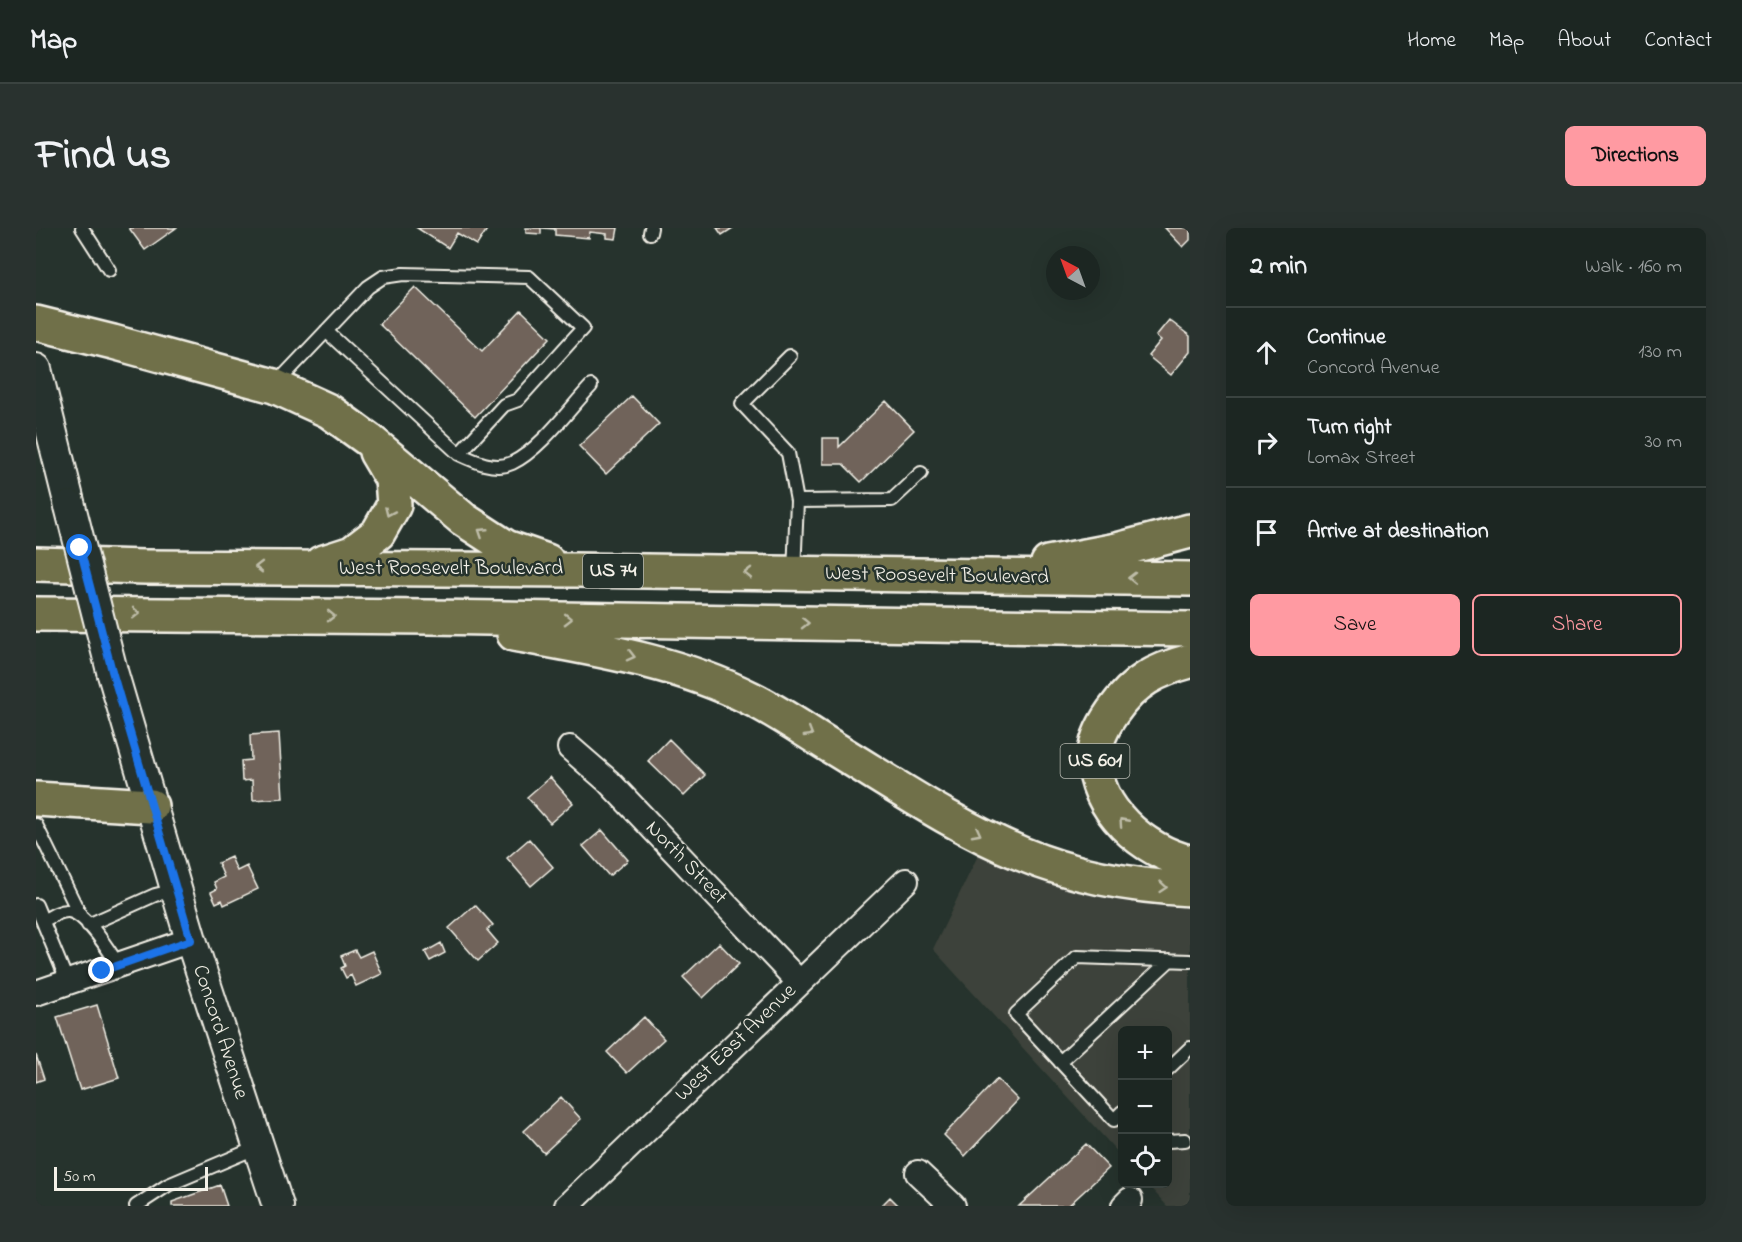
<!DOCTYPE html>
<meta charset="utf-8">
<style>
body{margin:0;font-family:"Indie Flower",sans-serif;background:#29322f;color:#f1f3f6}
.controls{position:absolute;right:18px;bottom:18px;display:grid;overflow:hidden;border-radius:9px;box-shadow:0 6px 24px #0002}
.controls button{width:54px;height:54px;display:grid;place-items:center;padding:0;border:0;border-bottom:2px solid #3a4340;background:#1c2622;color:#f1f3f6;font:30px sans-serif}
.compass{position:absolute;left:1010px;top:18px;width:54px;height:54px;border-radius:50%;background:#1c2622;box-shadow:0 6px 24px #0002;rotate:319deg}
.scale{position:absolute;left:18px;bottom:15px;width:154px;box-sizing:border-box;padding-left:6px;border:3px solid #f4f1e8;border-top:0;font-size:16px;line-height:21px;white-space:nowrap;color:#f4f1e8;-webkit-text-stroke:4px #26332d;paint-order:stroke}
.stop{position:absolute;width:18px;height:18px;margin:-14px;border:4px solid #1a73e8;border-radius:50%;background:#fff}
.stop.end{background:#1a73e8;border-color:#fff;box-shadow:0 2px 6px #0008}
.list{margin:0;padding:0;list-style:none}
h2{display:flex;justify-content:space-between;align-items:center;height:78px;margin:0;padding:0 24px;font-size:26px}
h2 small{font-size:20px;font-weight:400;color:#a0a5a5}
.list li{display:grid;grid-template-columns:39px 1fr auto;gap:18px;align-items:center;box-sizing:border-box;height:90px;padding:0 24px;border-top:2px solid #3a4340}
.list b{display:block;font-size:22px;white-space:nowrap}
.list p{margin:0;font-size:20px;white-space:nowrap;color:#a0a5a5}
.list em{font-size:20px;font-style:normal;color:#a0a5a5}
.actions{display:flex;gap:12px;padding:18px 24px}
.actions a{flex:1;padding:14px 0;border:2px solid #ff9aa2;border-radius:9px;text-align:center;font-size:21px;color:#ff9aa2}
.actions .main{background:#ff9aa2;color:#111}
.icon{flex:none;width:33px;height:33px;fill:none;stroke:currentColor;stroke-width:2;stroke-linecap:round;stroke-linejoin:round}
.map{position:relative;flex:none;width:1154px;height:978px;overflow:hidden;border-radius:9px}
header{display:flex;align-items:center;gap:36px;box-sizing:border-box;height:84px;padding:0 30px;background:#1c2622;border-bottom:2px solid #3a4340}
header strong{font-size:28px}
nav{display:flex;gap:33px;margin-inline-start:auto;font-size:21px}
.intro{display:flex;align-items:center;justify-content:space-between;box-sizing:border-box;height:144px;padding:0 36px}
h1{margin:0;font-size:42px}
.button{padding:15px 27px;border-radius:9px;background:#ff9aa2;color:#111;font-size:21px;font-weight:700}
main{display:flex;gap:36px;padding:0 36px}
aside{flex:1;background:#1c2622;border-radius:9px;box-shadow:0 6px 24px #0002}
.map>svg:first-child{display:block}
.built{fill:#3c423a}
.building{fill:#70645a;stroke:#f4f1e8;stroke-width:1.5}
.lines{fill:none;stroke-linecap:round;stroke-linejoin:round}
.service-casing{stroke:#f4f1e8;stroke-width:16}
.minor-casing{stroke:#f4f1e8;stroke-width:28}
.tertiary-casing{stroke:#f4f1e8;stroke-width:34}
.trunk-casing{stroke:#f4f1e8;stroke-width:38}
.service{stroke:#26332d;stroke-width:12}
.minor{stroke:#26332d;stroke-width:24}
.tertiary{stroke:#26332d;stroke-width:30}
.trunk{stroke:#6f704a;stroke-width:33}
.tertiary-bridge-casing{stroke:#f4f1e8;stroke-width:34;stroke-linecap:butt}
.tertiary-bridge{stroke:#26332d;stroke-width:30}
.oneway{stroke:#bfbda9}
.route{stroke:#1a73e8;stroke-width:8}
.labels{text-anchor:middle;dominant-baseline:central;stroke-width:5;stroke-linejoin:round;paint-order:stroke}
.shield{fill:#26332d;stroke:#b6b8b0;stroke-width:1.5}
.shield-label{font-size:20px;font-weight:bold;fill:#f4f1e8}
.street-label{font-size:21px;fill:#f4f1e8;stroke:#26332d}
</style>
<header>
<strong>Map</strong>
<nav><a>Home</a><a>Map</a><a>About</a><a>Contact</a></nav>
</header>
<div class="intro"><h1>Find us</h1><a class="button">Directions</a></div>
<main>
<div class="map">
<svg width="1154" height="978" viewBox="0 0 1154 978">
<rect width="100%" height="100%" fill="#26332d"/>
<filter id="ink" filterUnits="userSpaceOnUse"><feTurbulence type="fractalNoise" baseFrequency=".0167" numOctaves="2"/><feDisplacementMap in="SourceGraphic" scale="12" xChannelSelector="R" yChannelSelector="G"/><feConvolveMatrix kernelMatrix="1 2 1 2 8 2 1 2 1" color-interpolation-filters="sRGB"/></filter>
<g filter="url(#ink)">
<!-- built -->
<path class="built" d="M944,623L1035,660L1154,670V978H1131L1111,956H1132V802H1086V929L897,721Z"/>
<!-- building -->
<path class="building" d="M93,0H140L109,22Z
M381,0H452L441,17L421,5L412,20Z
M490,0H505V6L490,5Z
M506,0H582L580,11L571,10V6L554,4L553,10L519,7V1Z
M681,0H697L686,7Z
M1129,0H1154V12L1147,19Z
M379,59L446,123L485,82L514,110L439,189L343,96Z
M1133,92L1154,108V124L1135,147L1112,128L1125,112L1120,108Z
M596,168L623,196L570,246L543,218Z
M850,173L878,202L825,254L807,236H787V210H803V219Z
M243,505L247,570L217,572L216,552L206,553L205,533L215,532L214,507Z
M633,511L669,547L648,568L612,533Z
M514,549L537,575L514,595L491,569Z
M566,602L592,632L573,648L547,618Z
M493,611L517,639L495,658L471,630Z
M195,629L201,643L211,638L222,661L188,677L186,672L180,675L175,664L181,661L178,654L188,649L182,635Z
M439,677L457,697L451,702L462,715L442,733L413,700Z
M405,715L409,725L394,733L389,724Z
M683,715L703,736L667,770L647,749Z
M319,722L323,729L336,723L346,746L320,758L315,747L310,750L305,740L309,738L305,728Z
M61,777L83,850L44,862L21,789Z
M608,789L628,811L591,845L571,824Z
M0,827L8,851L0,854Z
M961,851L982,872L929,928L908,907Z
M525,869L545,891L508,925L488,903Z
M1050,916L1073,940L1032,978H983Z
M184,957L191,978H136V974Z
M854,969L863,978H845Z"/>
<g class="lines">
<defs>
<path id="service" d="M46,0L73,42
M614,5L615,0
M754,128L706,176L752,225L761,273
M239,157L332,59L347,49L367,46L493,49L547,100L482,172L468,177L423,226L290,103
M423,226C438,233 459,243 476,235C504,222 534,180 555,158
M758,345L761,273L856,272L885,245
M0,597L45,689
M0,677L32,755
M7,693C14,689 24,682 33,683C51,686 73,723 83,738
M52,697L119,667L140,662
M1024,834L1134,732
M1132,841L1154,820
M1086,884L1078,892L980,786L1041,729L1154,733
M1132,913L1149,912
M100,978L132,957L222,919"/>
<path id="minor" d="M534,520L572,553L763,754
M0,765L155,712
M882,945L917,978
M531,978L870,653
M1088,978L1094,972"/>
<path id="tertiary" d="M0,141L34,278
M76,443L155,712L242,978"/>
<path id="trunk" d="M0,95L77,114L238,158L293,183L333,212L427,291L470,319L511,333
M285,335L316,325L342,305L358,277L356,251L340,224
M1012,335L1081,322L1154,303
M0,336L109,339L539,342L1154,351
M0,386L394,389L1154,401
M478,406C558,421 640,433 714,470C743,484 771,504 799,521C860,558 920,599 986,626C1038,648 1098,658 1154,661
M1154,433C1139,437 1124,442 1111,450C1088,464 1059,501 1059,529C1057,580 1108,624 1154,634
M0,571L115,578"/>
</defs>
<!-- service casing -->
<use href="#service" class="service-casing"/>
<!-- minor casing -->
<use href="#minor" class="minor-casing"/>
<!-- tertiary casing -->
<use href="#tertiary" class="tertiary-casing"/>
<!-- trunk casing -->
<use href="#trunk" class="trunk-casing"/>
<!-- service -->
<use href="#service" class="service"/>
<!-- minor -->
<use href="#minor" class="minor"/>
<!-- tertiary -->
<use href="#tertiary" class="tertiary"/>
<!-- trunk -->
<use href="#trunk" class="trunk"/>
<defs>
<path id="tertiary-bridge" d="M34,278L76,443"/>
</defs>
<!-- tertiary-bridge casing -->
<use href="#tertiary-bridge" class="tertiary-bridge-casing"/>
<!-- tertiary-bridge -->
<use href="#tertiary-bridge" class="tertiary-bridge"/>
</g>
<!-- one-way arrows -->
<defs><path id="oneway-chevron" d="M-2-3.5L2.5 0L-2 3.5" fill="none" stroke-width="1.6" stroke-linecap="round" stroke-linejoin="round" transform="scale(1.5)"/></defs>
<g class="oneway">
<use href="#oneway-chevron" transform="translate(353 284) rotate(114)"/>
<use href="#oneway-chevron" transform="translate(446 304) rotate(-147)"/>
<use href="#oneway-chevron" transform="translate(223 339) rotate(-180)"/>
<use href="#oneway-chevron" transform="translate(712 345) rotate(-179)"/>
<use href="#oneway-chevron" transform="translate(1096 350) rotate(-179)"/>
<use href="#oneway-chevron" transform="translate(100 385)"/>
<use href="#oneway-chevron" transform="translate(295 388) rotate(1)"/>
<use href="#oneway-chevron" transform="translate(532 391) rotate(1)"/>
<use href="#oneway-chevron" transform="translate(769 395) rotate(1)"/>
<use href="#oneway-chevron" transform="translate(595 428) rotate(14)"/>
<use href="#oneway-chevron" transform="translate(773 505) rotate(31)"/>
<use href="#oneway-chevron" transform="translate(1087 594) rotate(-132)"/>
<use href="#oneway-chevron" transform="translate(941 605) rotate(28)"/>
<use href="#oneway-chevron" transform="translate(1127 659) rotate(5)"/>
</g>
</g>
<g class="lines" filter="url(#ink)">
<!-- route -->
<path class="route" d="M44,320L76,443L155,712L66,743"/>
</g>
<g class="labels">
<!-- shield labels -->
<g class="shield">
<rect x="547" y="326" width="60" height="34" rx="4.5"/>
<rect x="1024.5" y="516" width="69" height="34" rx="4.5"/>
</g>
<g class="shield-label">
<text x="577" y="343">US 74</text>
<text x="1059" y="533">US 601</text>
</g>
<!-- street labels -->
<g class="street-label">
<text x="415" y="341">West Roosevelt Boulevard</text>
<text transform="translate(901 348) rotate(1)">West Roosevelt Boulevard</text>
<text transform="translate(650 635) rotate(46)">North Street</text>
<text transform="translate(184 804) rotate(72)">Concord Avenue</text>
<text transform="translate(700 815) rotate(-44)">West East Avenue</text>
</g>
</g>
</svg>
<div class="controls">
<button>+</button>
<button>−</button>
<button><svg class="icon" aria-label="locate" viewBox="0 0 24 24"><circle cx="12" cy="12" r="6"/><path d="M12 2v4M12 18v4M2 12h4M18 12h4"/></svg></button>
</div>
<svg class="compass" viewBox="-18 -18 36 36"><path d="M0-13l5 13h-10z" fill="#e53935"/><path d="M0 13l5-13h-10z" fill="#a0a5a5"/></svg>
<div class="scale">50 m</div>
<div class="stop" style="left:44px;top:320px"></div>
<div class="stop end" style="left:66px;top:743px"></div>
</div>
<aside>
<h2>2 min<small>Walk · 160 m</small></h2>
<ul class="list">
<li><svg class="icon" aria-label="ahead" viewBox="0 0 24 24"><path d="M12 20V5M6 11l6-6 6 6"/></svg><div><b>Continue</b><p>Concord Avenue</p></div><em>130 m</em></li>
<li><svg class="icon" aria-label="right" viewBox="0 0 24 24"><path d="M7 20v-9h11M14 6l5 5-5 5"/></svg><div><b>Turn right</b><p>Lomax Street</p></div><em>30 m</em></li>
<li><svg class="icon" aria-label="arrive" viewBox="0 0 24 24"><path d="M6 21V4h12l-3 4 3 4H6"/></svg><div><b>Arrive at destination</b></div></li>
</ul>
<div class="actions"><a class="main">Save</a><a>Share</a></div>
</aside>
</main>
